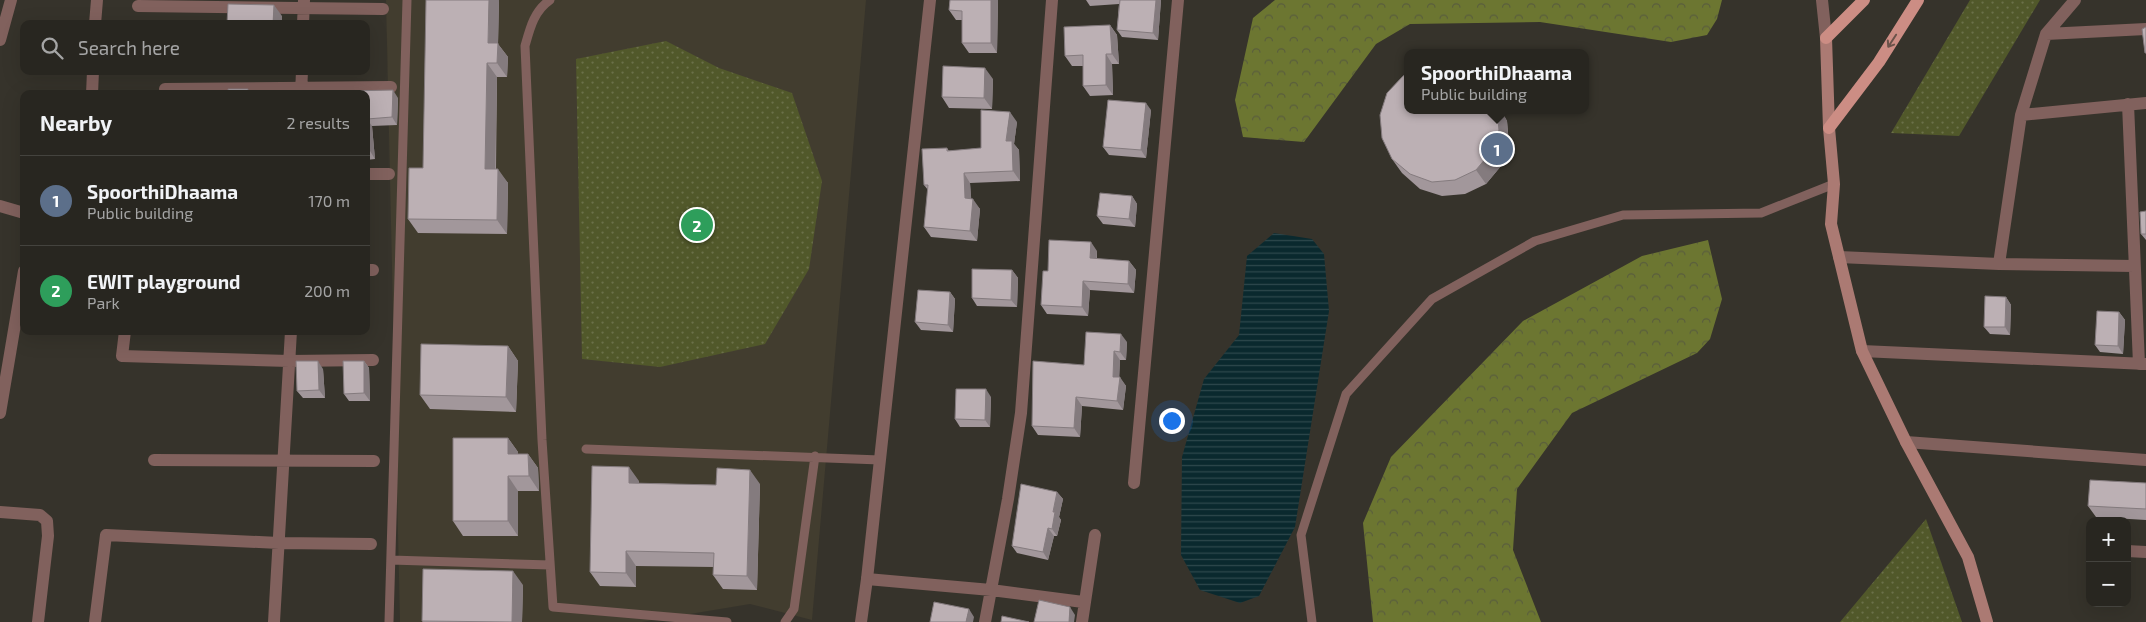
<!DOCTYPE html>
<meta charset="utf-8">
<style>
body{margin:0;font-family:"Exo 2",sans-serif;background:#34322d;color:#f1f3f6}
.controls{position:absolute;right:15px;bottom:15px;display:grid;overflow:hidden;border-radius:10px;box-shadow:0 5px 20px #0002}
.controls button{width:45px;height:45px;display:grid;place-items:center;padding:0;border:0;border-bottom:1px solid #44433e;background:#282620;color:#f1f3f6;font:25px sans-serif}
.you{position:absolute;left:1171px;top:420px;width:18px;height:18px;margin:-12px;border:4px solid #fff;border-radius:50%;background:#1a73e8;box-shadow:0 0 0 8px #1a73e833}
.badge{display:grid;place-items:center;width:32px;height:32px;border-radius:50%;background:#bca0f2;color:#fff;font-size:16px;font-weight:700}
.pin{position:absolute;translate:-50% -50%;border:2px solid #fff;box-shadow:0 1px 5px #0006}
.popup{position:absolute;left:1404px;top:49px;width:185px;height:65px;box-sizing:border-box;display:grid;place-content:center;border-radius:10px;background:#282620;filter:drop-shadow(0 1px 4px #0005);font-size:16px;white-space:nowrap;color:#a5a5a5}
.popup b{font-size:19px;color:#f1f3f6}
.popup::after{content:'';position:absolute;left:50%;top:100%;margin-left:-10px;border:10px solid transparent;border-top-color:#282620}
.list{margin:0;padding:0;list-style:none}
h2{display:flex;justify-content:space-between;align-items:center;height:65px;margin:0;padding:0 20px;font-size:21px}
h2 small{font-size:16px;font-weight:400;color:#a5a5a5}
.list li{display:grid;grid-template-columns:32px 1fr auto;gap:15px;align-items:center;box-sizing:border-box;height:90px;padding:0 20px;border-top:1px solid #44433e}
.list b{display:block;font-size:19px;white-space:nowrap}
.list p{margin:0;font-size:16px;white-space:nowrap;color:#a5a5a5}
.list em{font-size:16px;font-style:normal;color:#a5a5a5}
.icon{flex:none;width:28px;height:28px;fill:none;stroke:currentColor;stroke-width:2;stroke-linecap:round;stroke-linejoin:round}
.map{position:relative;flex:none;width:2146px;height:622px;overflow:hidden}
.search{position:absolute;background:#282620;box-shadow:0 5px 20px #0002;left:20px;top:20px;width:350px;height:55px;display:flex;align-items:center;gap:12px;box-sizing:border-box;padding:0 18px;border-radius:10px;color:#a5a5a5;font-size:19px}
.panel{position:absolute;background:#282620;box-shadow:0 5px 20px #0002;left:20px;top:90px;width:350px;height:245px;border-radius:10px}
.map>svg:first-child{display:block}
.built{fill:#423d2f}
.grass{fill:url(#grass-dots)}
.forest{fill:url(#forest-crowns)}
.water{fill:url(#water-rules)}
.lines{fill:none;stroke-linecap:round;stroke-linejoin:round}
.service{stroke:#81615d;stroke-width:9}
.minor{stroke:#81615d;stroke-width:12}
.tertiary{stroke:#81615d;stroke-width:12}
.secondary{stroke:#ab7a73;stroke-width:12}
.primary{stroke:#cc8d84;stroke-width:12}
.wall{fill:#a2979b}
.shaded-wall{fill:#847b7e}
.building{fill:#bcb0b4;stroke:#847b7e}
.oneway{stroke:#6a524a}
</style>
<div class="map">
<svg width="2146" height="622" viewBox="0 0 2146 622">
<defs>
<pattern id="grass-dots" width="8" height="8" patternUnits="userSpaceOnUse" patternTransform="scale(1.25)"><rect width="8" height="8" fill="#51582a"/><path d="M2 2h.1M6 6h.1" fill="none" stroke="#6b7049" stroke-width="1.8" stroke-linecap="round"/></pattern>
<pattern id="forest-crowns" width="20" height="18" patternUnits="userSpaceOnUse" patternTransform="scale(1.25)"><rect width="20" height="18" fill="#6c7631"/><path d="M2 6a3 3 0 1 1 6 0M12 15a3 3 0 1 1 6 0" fill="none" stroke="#595d3d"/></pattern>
<pattern id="water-rules" width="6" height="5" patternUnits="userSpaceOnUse" patternTransform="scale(1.25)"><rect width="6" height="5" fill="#0a292e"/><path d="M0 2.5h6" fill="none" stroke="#2e484d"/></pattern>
</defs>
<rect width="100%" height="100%" fill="#36332b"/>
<!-- built -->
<path class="built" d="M386,0H866L812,620L750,604L642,622H400Z"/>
<!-- grass -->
<path class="grass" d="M1970,0H2040L1959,136L1891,133Z
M666,41L719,68L792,93L822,181L809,269L765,344L660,367L582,359L576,59Z
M1926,519L1962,622H1840Z"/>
<!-- forest -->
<path class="forest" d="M1275,0H1722L1717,19L1707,35L1671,42L1540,22L1410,24L1376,44L1304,142L1243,137L1235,100L1253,18Z
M1708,240L1722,299L1710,339L1697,353L1572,413L1517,489L1513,550L1541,622H1373L1363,523L1391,457L1523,321L1642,256Z"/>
<!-- water -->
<path class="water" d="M1274,233L1312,239L1324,254L1329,311L1295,527L1259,596L1240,603L1200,590L1181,555L1182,457L1204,379L1239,335L1247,256Z"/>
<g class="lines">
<!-- service -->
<path class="service" d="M550,0C534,11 530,28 525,46L542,440L553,607L727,622
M586,449L880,460
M391,560L550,565
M389,622L407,0
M785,622L794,609L815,456
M1312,622L1301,535L1346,394L1432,299L1535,241L1623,215L1761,213L1834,184"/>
<!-- minor -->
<path class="minor" d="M138,6L383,9
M95,24L97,0
M303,24L304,0
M2046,34L2146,29
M165,89L391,87
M92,94L93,71
M301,94L302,71
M2128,104L2139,364
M2021,115L2146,103
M366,174H389
M0,206L24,213
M1839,257L1999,264L2021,115L2046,34L2075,0
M1999,264L2134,266
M366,270H373
M125,331L122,356L289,361L373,360
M1862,351L2146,364
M0,413L24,271
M1906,442L2146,460
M154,460L374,461
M1134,483L1178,0
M0,512L40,515L47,521L48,536L38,622
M2127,551L2146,552
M867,579L991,590L1083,602
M95,622L106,535L279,543L371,544
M274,622L291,331
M985,622L1008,499L1021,413L1052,0
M1082,622L1095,535"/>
<!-- tertiary -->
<path class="tertiary" d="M1822,0L1826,38
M0,40L11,0
M861,622L867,579L930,0"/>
<!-- secondary -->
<path class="secondary" d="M1826,38L1829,128L1834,184L1831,224L1862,351L1906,442L1968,557L1987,622"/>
<!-- primary -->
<path class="primary" d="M1826,38L1864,0
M1829,128L1879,62L1918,0"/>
</g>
<!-- wall -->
<path class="wall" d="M499,0L498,44L508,57L507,77H497L496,169L508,183L507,234L418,233L408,219Z
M950,0H998L997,53H969L962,43V20H956L949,10Z
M1086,0H1161L1158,40L1122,37L1117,30L1119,4L1090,6Z
M1110,25L1117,35L1119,64H1112L1113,95L1090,96L1083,86V66H1072L1065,56Z
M993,79L992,109L949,108L942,97Z
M366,94L398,98L397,125L372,126L375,159L366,160Z
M1151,110L1146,158L1109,155L1103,147Z
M1408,110H1501L1507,121L1509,144L1501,166L1486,184L1465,194L1442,196L1420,189L1402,173L1392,159Z
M1017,122L1014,144L1019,150L1020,181L970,183L971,199L980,209L977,241L931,237L924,227L928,190L924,185L947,148L949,151L981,148Z
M1132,196L1137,204L1135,227L1103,224L1097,216Z
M2146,211V240L2141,234Z
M1097,251V259L1129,261L1136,270L1134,293L1090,290L1088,316L1047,314L1041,305L1048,271Z
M1012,270L1018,278L1017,307L977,306L972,298Z
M950,292L955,299L953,332L921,330L915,322Z
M2006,297L2011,305L2010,335L1990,334L1984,327Z
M2119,312L2125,320L2123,354L2100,352L2095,345Z
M1127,342L1126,360H1120L1119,377L1126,386L1123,410L1082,406L1080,437L1038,435L1032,426L1084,365Z
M508,346L518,361L516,412L430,409L420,395Z
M364,361L369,368L370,401H349L344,394Z
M323,369L325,398H303L297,391Z
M991,397L990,427H960L955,419Z
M508,438L518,452V454H528L538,468L539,491H518V536H463L453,521Z
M639,481V483L716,485L760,484L757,590L723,589L713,575L714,567L636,566V587L600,586L590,572Z
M2146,483V520L2096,517L2088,506Z
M1057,492L1063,499L1059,517L1061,520L1057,536H1054L1048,560L1017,553L1012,546Z
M523,585L522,622H423L422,621Z"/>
<!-- shaded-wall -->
<path class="shaded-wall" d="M489,0H499L498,44L508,57L507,77L497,63L488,43Z
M991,0H998L997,53L991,43Z
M1156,0H1161L1158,40L1153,33Z
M274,5L282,16V24H273Z
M1110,25L1117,35L1119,64L1112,54Z
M1106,54L1112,64L1113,95L1106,85Z
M487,63L497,77L495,183L485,169Z
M985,68L993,79L992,109L984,98Z
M393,90L398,98L397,125L392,117Z
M1146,103L1151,110L1146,158L1141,150Z
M1497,110H1501L1507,121L1509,144L1501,166L1486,184L1476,170Z
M1010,112L1017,122L1014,144L1019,150L1020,181L1013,171L1006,141Z
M367,119L372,126L375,159L370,151Z
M498,169L508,183L507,234L497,220Z
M964,173L970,183L972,208L965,198Z
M1132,196L1137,204L1135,227L1129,219Z
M973,199L980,209L977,241L970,231Z
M1091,242L1097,251L1096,267L1090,258Z
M1129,261L1136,270L1134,293L1128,284Z
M1012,270L1018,278L1017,307L1011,300Z
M1083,281L1090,290L1088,316L1082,307Z
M950,292L955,299L953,332L948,325Z
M2006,297L2011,305L2010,335L2005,327Z
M2119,312L2125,320L2123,354L2118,346Z
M1121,334L1127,342L1126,360L1120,352Z
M508,346L518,361L516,412L506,397Z
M1114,351L1120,360L1119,385L1113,377Z
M318,361L323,369L325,398L319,390Z
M364,361L369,368L370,401L364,393Z
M1120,377L1126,386L1123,410L1117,401Z
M986,389L991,397L990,427L985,420Z
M1076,397L1082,406L1080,437L1074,428Z
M508,438L518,452V468L508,454Z
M528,454L538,468L539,491L529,476Z
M629,467L639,481V497L629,483Z
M750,470L760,484L757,590L747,576Z
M508,476L518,491V536L508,521Z
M1057,492L1063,499L1059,517L1061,520L1057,536L1052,529L1053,512Z
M1048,528L1054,536L1048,560L1043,552Z
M626,551L636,566V587L626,573Z
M513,571L523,585L522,622H512Z
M1070,607L1075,615L1074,622H1069Z
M969,609L974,617L973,622H966Z"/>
<!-- building -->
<path class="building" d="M426,0H489L488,43H498L497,63H487L485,169H498L497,220L408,219L409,168H423Z
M950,0H991V43H962V11L949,10Z
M1120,0H1156L1153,33L1117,30Z
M228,4L274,5L273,24H227Z
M1110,25L1112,54H1106V85L1083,86V55L1065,56L1064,27Z
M2146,27V53H2145L2142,29Z
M943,66L985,68L984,98L942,97Z
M1408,73V110H1497L1499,130L1491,152L1476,170L1455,180L1432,182L1410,174L1392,159L1382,138L1380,115L1387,93L1403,76Z
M228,89H248V94H228Z
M393,90L392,117L367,119L370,151L366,152V94H348V91Z
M1108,100L1146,103L1141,150L1103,147Z
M981,110L1010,112L1006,141H1012L1013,171L964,173L965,198L973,199L970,231L924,227L928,185H924L922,149L947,148V151L981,148Z
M1100,193L1132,196L1129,219L1097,216Z
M2146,211V234H2141L2140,212Z
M1049,240L1091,242L1090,258L1129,261L1128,284L1083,281L1082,307L1041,305L1043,271H1048Z
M972,269L1012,270L1011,300L972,298Z
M918,290L950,292L948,325L915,322Z
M1985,296L2006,297L2005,327H1984Z
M2097,311L2119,312L2118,346L2095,345Z
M1086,332L1121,334L1120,352L1114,351L1113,377H1120L1117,401L1076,397L1074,428L1032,426L1033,361L1084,365Z
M421,344L508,346L506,397L420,395Z
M296,361H318L319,390L297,391Z
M343,361H364V393L344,394Z
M956,389H986L985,420L955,419Z
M453,438H508V454H528L529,476H508V521H453Z
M592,466L629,467V483L716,485L717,468L750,470L747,576L713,575L714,553L626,551V573L590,572Z
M2090,480L2146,483V509L2088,506Z
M1021,484L1057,492L1053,512H1055L1052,529L1048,528L1043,552L1012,546Z
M423,569L513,571L512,622L422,621Z
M1039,600L1070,607L1069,622H1034Z
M934,602L969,609L966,622H930Z
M1002,616L1029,622H1001Z"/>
<!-- one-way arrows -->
<defs><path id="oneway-shaft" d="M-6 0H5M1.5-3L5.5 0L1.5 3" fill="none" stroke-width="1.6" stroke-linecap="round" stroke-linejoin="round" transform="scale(1.25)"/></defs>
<use class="oneway" href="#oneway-shaft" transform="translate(1892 41) rotate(123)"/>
</svg>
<div class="controls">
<button>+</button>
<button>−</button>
</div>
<div class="you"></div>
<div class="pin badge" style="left:1497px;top:149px;background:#5c6f8a">1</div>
<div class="popup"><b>SpoorthiDhaama</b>Public building</div>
<div class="pin badge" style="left:697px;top:225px;background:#2e9e5b">2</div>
<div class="search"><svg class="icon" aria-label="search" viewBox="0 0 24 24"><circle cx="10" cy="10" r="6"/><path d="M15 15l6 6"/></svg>Search here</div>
<section class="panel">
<h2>Nearby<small>2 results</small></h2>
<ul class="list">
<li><span class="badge" style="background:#5c6f8a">1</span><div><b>SpoorthiDhaama</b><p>Public building</p></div><em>170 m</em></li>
<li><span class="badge" style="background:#2e9e5b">2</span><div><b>EWIT playground</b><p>Park</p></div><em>200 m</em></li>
</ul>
</section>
</div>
